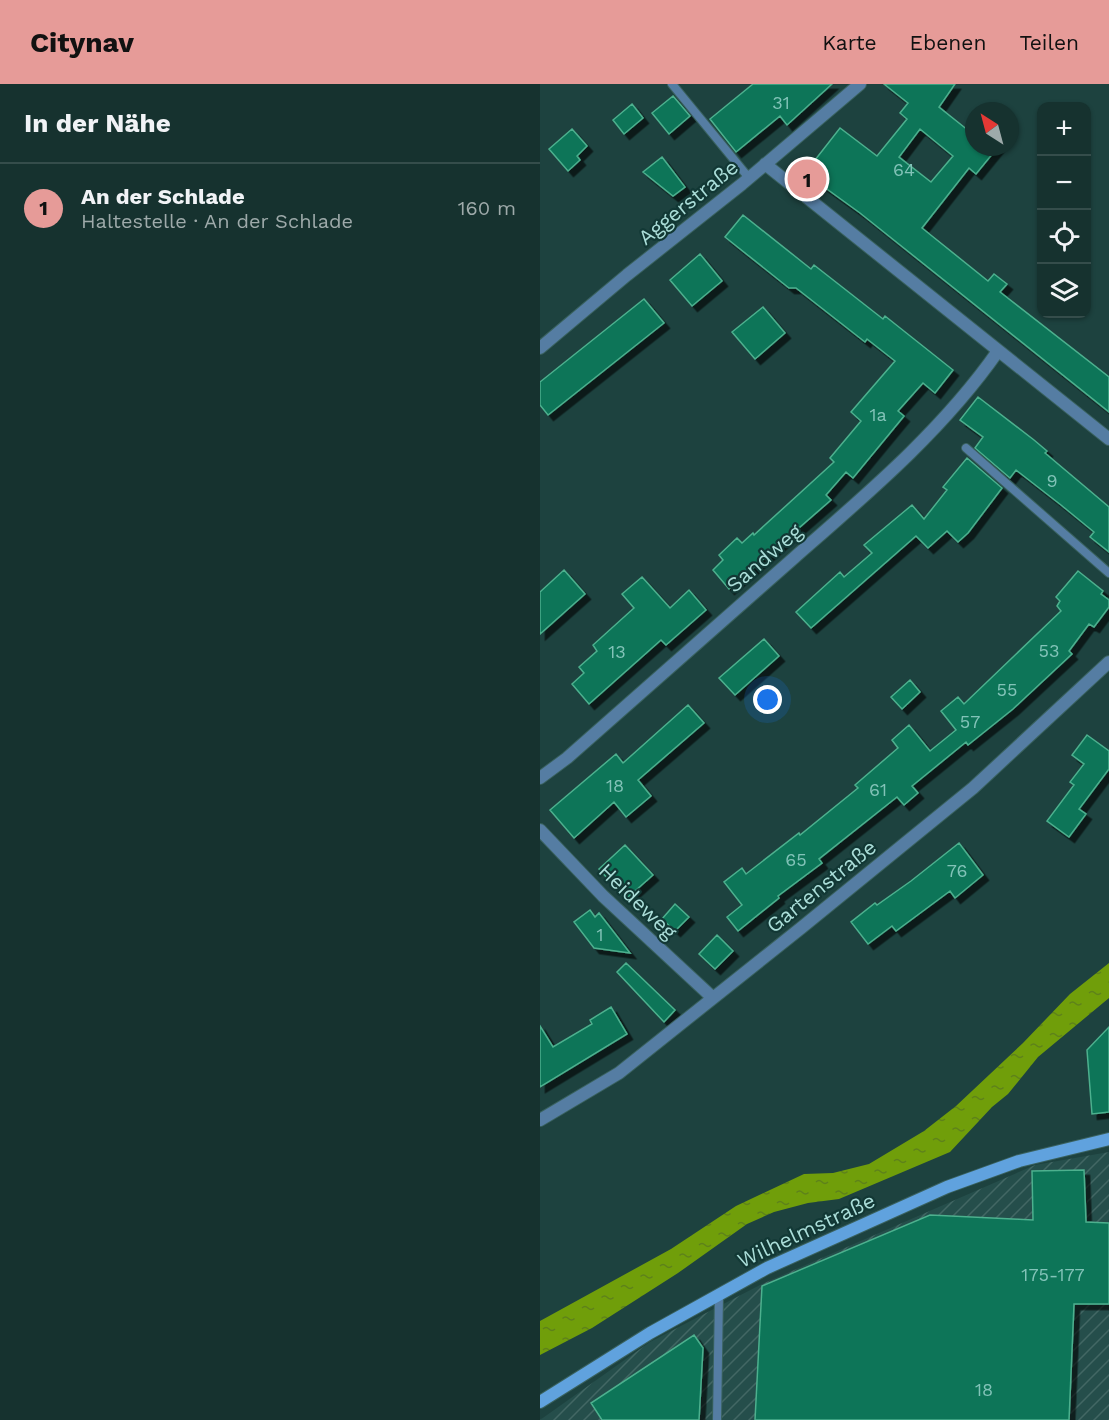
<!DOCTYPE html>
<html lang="de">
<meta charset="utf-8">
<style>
body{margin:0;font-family:"Work Sans",sans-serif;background:#233e3b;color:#f1f3f6}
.controls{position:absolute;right:18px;top:18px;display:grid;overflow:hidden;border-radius:12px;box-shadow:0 2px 4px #0004}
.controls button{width:54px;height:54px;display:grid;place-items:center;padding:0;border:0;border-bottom:2px solid #354d4b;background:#16322f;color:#f1f3f6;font:30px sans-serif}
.compass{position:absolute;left:425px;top:18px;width:54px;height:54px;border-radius:50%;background:#16322f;box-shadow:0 2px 4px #0004;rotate:324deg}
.you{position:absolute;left:228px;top:616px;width:21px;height:21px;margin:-15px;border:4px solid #fff;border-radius:50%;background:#1a73e8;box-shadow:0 0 0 9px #1a73e833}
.badge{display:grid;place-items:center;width:39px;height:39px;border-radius:50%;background:#e69b98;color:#111;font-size:20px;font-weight:700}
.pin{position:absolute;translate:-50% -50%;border:3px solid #fff;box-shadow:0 2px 6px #0006}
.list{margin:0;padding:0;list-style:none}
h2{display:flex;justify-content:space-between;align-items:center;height:78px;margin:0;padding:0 24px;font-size:26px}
h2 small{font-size:20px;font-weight:400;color:#9eaaaa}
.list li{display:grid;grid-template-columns:39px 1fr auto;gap:18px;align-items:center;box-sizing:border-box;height:90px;padding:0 24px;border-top:2px solid #354d4b}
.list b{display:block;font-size:22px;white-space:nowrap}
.list p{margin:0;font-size:20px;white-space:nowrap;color:#9eaaaa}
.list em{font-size:20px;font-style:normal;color:#9eaaaa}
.icon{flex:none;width:33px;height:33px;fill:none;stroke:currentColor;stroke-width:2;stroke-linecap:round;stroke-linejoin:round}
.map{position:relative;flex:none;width:569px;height:1336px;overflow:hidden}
header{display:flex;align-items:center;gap:36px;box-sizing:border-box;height:84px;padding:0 30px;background:#e69b98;color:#111}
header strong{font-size:28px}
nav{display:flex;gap:33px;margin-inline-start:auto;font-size:21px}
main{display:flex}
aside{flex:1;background:#16322f}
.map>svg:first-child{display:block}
.industrial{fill:url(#industrial-furrows)}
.water{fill:url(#water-ripples)}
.building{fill:#0a7558;stroke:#4db08e;stroke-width:1.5;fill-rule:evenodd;filter:url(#shadow)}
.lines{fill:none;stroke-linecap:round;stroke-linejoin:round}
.lane-casing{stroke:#39615e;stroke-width:10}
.street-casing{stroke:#39615e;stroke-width:14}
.secondary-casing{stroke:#39615e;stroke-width:14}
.lane{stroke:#557da3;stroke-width:8}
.street{stroke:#557da3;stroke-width:12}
.secondary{stroke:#60a2de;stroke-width:12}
.labels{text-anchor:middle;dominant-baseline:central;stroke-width:4.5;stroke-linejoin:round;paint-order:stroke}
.number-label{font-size:18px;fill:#82c3b8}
.street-label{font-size:21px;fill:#aaddd8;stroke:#123835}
</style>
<header>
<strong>Citynav</strong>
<nav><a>Karte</a><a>Ebenen</a><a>Teilen</a></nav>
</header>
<main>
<aside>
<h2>In der Nähe<small></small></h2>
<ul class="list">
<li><span class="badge">1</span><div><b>An der Schlade</b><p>Haltestelle · An der Schlade</p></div><em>160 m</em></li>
</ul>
</aside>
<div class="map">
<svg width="569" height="1336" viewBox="0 0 569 1336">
<defs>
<pattern id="industrial-furrows" width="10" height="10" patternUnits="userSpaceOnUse" patternTransform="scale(1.5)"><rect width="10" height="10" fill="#254e4b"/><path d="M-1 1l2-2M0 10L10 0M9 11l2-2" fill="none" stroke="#426764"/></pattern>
<pattern id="water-ripples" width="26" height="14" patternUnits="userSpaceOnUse" patternTransform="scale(1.5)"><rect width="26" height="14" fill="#709e0a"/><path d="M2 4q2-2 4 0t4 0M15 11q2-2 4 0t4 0" fill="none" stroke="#5e821a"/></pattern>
<filter id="shadow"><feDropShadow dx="5.5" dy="5.5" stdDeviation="0" flood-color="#0009"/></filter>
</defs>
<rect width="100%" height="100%" fill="#1d423f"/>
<!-- industrial -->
<path class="industrial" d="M569,1068V1336H0L110,1258L222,1200L495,1081Z"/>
<!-- water -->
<path class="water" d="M569,879V914L498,973L468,1010L452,1023L410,1068L299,1115L268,1119L234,1128L207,1140L138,1189L52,1244L0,1271V1237L131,1165L196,1122L264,1090L293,1089L329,1080L384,1047L416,1022L483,959L530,910Z"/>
<!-- building -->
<path class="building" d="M213,0H292L247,41L240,32L196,68L170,35Z
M344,0H415L399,23L434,51V63H458L436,90L429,84L382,144L448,197L454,190L467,200L460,208L569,293V328L320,129L269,92L268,85L300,44L337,72L367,35L360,29L368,19ZM380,45L413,72L391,98L359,73Z
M133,12L150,32L129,50L112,29Z
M92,20L103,34L84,50L73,36Z
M32,45L47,62L37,72L40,76L28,87L9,65Z
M122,73L145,103L133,112L103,88Z
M203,131L271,185L274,181L343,235L345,232L413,286L395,309L383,299L358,327L364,332L313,394L306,388L286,411L291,416L189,505L173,486L183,476L179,471L197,454L202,459L213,449L214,451L294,378L290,374L321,337L311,328L355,277L327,255L325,258L256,204H249L185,153Z
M160,170L182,197L152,222L130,196Z
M104,215L124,239L8,331L0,321V298Z
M223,223L245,249L215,275L192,248Z
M438,313L494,356L507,367L505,369L569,423V468L550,453L554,448L521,421L476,386L470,394L435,364L443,353L420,336Z
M427,374L462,404L428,449L418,458L407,447L388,464L376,452L271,544L256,528L300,488L304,493L332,469L324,461L372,421L384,435L407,406L403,403Z
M24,486L45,510L0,550V508Z
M538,487L563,507L561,510L569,516V523L554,543L549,540L529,567L532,570L473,625L428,661L426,658L372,702L378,709L364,721L357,713L279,775L282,779L238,812L239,814L198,847L187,833L202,821L184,798L202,784L206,790L259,749L260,751L318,704L315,701L358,664L352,656L369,641L390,667L416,646L401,627L418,613L424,620L521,527L517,522L520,517L516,513Z
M102,493L130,524L149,506L166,526L126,561L121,556L49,620L32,600L44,589L39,583L57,567L53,561L94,524L82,510Z
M224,555L239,572L195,611L179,594Z
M370,596L380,608L362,625L351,613Z
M148,621L164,639L98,696L111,712L86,733L74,718L34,754L10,726L76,670L83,679Z
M547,651L569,667V685L539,725L546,730L529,753L507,737L534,701L530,698L544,680L532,671Z
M419,759L443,791L415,814L410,807L356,847L352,842L328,860L311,838L335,819L337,821L371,797Z
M85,761L113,791L86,815L59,785Z
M135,820L149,833L135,847L122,835Z
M50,826L55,833L59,829L90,869L54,864L34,838Z
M177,851L193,867L175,885L159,870Z
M86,879L135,926L124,938L77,888Z
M71,923L87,950L0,1003V942L13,963L52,940L50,936Z
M569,943V1028L552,1030L547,966Z
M544,1086L546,1138L569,1139V1220H534L529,1336H215L222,1202L390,1131L493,1136L492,1087Z
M154,1251L163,1264L159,1336H62L51,1319Z"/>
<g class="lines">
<defs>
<path id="lane" d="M132,0L209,94
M426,364L569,489
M177,1336L179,1210"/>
<path id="street" d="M225,80L569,355
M0,264L87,191L202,100L320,0
M0,694L27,674C103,607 179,540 255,473C327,410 403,346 458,267
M0,746L63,812L173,914
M0,1036L79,989L261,844L433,704L569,578"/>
<path id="secondary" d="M0,1318L110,1249L227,1184L407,1103L479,1077L569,1055"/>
</defs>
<!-- lane casing -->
<use href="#lane" class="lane-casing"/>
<!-- street casing -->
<use href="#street" class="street-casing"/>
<!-- secondary casing -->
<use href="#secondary" class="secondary-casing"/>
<!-- lane -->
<use href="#lane" class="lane"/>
<!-- street -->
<use href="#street" class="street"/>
<!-- secondary -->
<use href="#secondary" class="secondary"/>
</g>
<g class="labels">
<!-- number labels -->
<g class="number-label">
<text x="241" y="18">31</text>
<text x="364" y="85">64</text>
<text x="338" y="330">1a</text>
<text x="512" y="396">9</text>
<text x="509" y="566">53</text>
<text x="77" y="567">13</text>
<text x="467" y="605">55</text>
<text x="430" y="637">57</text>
<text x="75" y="701">18</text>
<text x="338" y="705">61</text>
<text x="256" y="775">65</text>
<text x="417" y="786">76</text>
<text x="60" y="850">1</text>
<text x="513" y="1190">175-177</text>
<text x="444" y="1305">18</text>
</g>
<!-- street labels -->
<g class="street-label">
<text transform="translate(148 118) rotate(-39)">Aggerstraße</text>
<text transform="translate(224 474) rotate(-41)">Sandweg</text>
<text transform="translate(281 802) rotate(-39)">Gartenstraße</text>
<text transform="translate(98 817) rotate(44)">Heideweg</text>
<text transform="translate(266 1146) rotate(-25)">Wilhelmstraße</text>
</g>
</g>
</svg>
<div class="controls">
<button>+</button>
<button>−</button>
<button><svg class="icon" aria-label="locate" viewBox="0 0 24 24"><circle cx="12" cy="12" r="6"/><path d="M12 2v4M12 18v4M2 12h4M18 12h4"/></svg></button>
<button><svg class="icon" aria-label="layers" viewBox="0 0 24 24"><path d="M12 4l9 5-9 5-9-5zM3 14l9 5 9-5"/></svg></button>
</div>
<svg class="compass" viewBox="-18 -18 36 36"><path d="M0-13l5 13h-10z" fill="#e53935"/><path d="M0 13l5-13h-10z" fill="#9eaaaa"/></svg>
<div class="you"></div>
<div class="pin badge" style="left:267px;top:95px">1</div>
</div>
</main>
